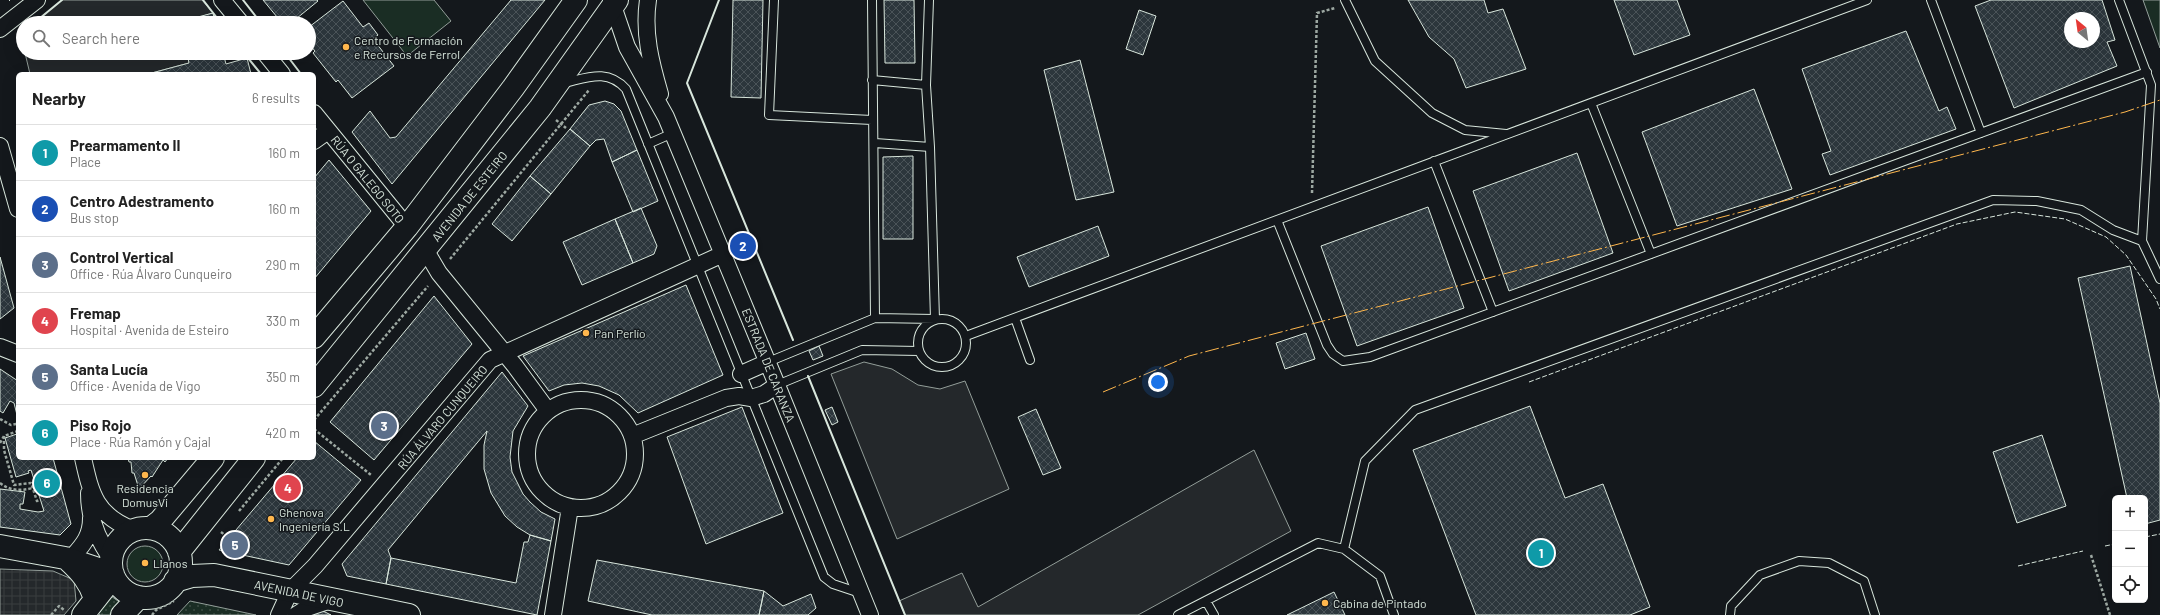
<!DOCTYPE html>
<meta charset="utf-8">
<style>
body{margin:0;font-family:Barlow,sans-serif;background:#f6f6f6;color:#222}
.controls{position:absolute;right:12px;bottom:12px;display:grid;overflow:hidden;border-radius:6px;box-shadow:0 4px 16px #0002}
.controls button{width:36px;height:36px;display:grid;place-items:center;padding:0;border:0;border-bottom:1px solid #e0e0e0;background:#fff;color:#222;font:20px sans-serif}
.compass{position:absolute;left:2064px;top:12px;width:36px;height:36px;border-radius:50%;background:#fff;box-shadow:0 4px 16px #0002;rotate:331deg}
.you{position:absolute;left:1158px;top:382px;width:14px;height:14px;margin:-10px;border:3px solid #fff;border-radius:50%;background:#1a73e8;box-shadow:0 0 0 6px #1a73e833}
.badge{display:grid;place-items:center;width:26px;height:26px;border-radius:50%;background:#856535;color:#fff;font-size:13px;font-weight:700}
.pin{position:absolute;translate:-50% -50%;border:2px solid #fff;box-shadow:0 1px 4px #0006}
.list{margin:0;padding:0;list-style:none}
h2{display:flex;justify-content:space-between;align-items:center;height:52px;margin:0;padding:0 16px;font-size:17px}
h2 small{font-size:13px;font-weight:400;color:#767676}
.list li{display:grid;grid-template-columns:26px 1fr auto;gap:12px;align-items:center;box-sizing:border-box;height:56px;padding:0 16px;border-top:1px solid #e0e0e0}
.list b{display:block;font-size:15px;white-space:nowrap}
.list p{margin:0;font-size:13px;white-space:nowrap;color:#767676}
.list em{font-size:13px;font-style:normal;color:#767676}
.icon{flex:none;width:22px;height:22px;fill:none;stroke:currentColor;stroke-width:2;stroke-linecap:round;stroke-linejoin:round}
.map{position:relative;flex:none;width:2160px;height:615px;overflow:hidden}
.search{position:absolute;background:#fff;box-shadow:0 4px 16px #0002;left:16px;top:16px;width:300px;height:44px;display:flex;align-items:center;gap:10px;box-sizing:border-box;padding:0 14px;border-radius:22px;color:#767676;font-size:15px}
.panel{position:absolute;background:#fff;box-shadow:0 4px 16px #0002;left:16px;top:72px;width:300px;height:388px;border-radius:6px}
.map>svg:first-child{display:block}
.grass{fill:url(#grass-dots);stroke:#939e99}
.garden{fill:#1a2d24;stroke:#939e99}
.parking{fill:#24282b;stroke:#939e99}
.plaza{fill:url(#plaza-grid);stroke:#939e99}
.building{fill:url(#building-cross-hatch);stroke:#d8e6dc;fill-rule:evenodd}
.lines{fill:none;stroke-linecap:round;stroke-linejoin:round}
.lane-casing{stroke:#d8e6dc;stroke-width:10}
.street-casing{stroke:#d8e6dc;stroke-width:18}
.secondary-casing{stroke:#d8e6dc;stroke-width:24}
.path{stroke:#9da8a2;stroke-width:2.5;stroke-dasharray:3 2;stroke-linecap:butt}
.lane{stroke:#14181c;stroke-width:8}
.street{stroke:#14181c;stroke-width:16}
.secondary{stroke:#14181c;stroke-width:22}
.fence{stroke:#d8e6dc;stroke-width:1;stroke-dasharray:5 2;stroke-linecap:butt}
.wall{stroke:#d8e6dc;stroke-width:2}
.power{stroke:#ffb74d;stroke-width:1;stroke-dasharray:14 3 2 3;stroke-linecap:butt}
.poi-dot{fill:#ffb74d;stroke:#14181c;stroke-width:1.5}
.labels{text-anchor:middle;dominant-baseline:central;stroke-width:3;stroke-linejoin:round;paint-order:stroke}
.poi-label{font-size:12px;fill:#d8e6dc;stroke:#14181c;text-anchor:start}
.street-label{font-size:12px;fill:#d8e6dc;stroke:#14181c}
</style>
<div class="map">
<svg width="2160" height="615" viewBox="0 0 2160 615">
<defs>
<pattern id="grass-dots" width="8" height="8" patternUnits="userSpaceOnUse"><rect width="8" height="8" fill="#1a2d24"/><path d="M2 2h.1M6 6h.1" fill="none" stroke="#3b4b43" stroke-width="1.8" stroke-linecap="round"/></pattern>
<pattern id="plaza-grid" width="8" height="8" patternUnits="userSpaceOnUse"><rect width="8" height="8" fill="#24282b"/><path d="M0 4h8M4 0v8" fill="none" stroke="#393d3f"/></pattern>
<pattern id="building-cross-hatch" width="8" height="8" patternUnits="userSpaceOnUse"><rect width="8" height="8" fill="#2c363c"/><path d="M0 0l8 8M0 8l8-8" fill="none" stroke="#4a5358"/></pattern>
</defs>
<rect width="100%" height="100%" fill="#14181c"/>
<!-- grass -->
<path class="grass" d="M111,596L122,604L111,615H100L98,613Z
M190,601L256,615H177Z"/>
<!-- garden -->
<path class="garden" d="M363,0H434L451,21L407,56Z
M2143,0H2160V48Z
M127 564a18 18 0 1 1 36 0a18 18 0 1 1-36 0Z"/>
<!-- parking -->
<path class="parking" d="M62,0H202L213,13L179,23H34Z
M25,53H187L189,63L148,74H30Z
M864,362L892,369L918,385L940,389L965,381L1009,489L897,539L831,374Z
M1254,450L1291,531L1138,615H905L899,601L962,573L978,607Z"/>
<!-- plaza -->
<path class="plaza" d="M0,569L53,571L74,580L76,601L64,615H0Z"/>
<!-- building -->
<path class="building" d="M263,0H317L318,1L291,23H282Z
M511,0H545L392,184L352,132L370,111L390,138L396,137Z
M733,0H763L761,98L731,97Z
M884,0H914L915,63H885Z
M1408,0H1484L1488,13L1503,9L1526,69L1466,88L1454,59L1429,37Z
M1614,0H1677L1690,35L1634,55Z
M1991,0H2102L2115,40L2107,42L2117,66L2014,108L1975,6ZM2070,18H2094V42H2070Z
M343,1L363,27L369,23L378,35L373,39L394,66L352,98L338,80L336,82L313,53L315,51L309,44V27Z
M1139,10L1156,16L1143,55L1126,49Z
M213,13L215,23H179V22Z
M1906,31L1939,111L1947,107L1956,129L1830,175L1822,154L1831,151L1802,69Z
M187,53H223L226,64L247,58L251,74H148L189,63Z
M1080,60L1114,192L1076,200L1044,70Z
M1754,89L1792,189L1677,226L1642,132Z
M605,101L614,104L621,111L637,150L612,162L604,139L596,140L590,146L570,129L589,105Z
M570,129L590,146L551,194L530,176Z
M637,150L658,201L633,212L612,162Z
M1577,153L1613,253L1509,291L1473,191Z
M913,156V239H883V157Z
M329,160L371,211L314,279V178Z
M530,176L551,194L512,241L492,224Z
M1428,207L1464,308L1357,346L1321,246Z
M641,208L657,246L654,254L633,263L615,219Z
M615,219L633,263L582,285L563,242Z
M1098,226L1109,256L1029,287L1017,257Z
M0,257L14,308L0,319Z
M2130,266L2160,403V520L2145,524V498H2127L2078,278Z
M686,285L723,375L638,413L619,395L599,386L582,383L564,385L549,391L523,356Z
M434,296L472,344L374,460L330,422Z
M1306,333L1315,359L1285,369L1276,343Z
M819,346L823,356L813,360L809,351Z
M0,369L18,381V419L14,403L10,401L3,413L0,411Z
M502,372L528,406L513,431L510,457L512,472L523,494L530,502L541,512L555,519L551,541L530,535L517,527L505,516L491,493L484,469V445L487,431L388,550L391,558L386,584L347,576L342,564Z
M1530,406L1565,498L1603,484L1650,607L1630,615H1476L1413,450Z
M742,407L783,513L706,544L667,437Z
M832,407L838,422L832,425L825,410Z
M1036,409L1061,468L1043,475L1018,417Z
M17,434L18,458H53L71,524L60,535L0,527V489L25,492L23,504H20V509L38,512L44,511L31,470L28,471L29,473L16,477L5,438Z
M2042,435L2066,506L2017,523L1993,452Z
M314,441L361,480L289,565L219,550L297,458H314Z
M128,458H168L165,462L163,460L152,477L151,476L139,489L134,473H132L131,462H129Z
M530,535L551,541L537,615L386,584L391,558L516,583L524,542H528Z
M597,560L764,591L759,615H652L588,601Z
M764,591L783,606L811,594L816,608L808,615H759Z
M1334,592L1345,615H1287Z
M323,611L331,615H314L316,612Z"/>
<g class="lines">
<defs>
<path id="lane" d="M774,0L769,115L872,120
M872,0L875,318
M1345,0L1375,61L1432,113L1465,130L1506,134
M1931,0L1981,133
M2119,0L2151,85L2142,241
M872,80L926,85
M563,83C587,78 607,68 626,89L824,577L833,584L860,593
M1591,103L1651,254
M875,143L930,147
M648,144L673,133
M1434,161L1493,312
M1277,220L1327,345L1333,354L1343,361L1370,357L2147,72
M1015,318L1030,360
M918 343a24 24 0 1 1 48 0a24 24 0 1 1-48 0Z
M966,336L1867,0
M768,362L875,318L935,319L930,147L926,85L929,0
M777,385L862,350L919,351
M1344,549L1380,576L1394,615
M1206,601L1214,615
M1178,615L1318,543L1344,549L1365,461L1415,410L1993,200L2037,201L2081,210L2113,230L2142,241L2160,279
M1730,615L1731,606L1760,575L1799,561L1829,563L1864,581L1875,615"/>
<path id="street" d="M222,0L241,23
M611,0L627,47L666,117L777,385L870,615
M648,0C643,33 651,63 660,94
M0,29L37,0
M265,53L282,74
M314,113L407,227
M314,141L328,131
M0,146L18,209
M426,251L439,273L515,366L548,411
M0,347L18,354
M741,374L768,362
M527 454a54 54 0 1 1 108 0a54 54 0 1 1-108 0Z
M632,436L726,398L739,396L751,398L764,394L777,385
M83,458C91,494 96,516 134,530
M89,493C89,517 97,539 111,558
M73,556C84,544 91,535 91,518
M279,615L290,591L315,566L490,360L723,254
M296,615L307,608L331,600
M553,615L570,507"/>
<path id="secondary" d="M314,337L407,227L513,88L576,0
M314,386L540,108L617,0
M151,528L160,521L213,458
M111 563a35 35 0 1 1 70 0a35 35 0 1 1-70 0Z
M0,546L65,558L113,574
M179,552L254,458
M68,560C81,572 89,581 95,598
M175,581L192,576L214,575L409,615
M83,615L105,587
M122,615L139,597"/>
</defs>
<!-- lane casing -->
<use href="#lane" class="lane-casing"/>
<!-- street casing -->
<use href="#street" class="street-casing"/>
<!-- secondary casing -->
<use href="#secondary" class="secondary-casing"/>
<!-- path -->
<path class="path" d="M556,120L566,128
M1312,193L1317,13L1335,8
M450,259L589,90
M0,419L11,425L16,424
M314,420L428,286
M18,423L16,424L18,429
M314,429L371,475
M4,436V450L14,485L31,483L37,501L39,500
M0,443L4,436L18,431
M0,483C10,491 20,491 33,488
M239,511L283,458
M221,532L226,536
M2091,555L2110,615
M51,615L59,606L64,610
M152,615L156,610L174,601"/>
<!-- lane -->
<use href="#lane" class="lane"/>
<!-- street -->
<use href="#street" class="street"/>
<!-- secondary -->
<use href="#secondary" class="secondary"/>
<!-- fence -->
<path class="fence" d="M9,1L10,0
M1529,382L1957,224L2015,212L2065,219L2106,237L2126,255L2156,299L2160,309
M2145,537L2160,534
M2105,546L2115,544
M2018,566L2083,551"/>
<!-- wall -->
<path class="wall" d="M203,0L221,23
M243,0L261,23
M719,0L687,83L793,340
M34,23L62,0
M20,34L23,32
M244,53L261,74
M285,53L301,74
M808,376L905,615"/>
<!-- power -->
<path class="power" d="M1103,392L1189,356L2125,112L2160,100"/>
</g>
<!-- markers -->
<g class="poi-dot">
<circle cx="346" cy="47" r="4"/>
<circle cx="586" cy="333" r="4"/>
<circle cx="145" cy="475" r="4"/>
<circle cx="271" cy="519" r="4"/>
<circle cx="145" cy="563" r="4"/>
<circle cx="1325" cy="603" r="4"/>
</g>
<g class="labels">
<!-- poi labels -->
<g class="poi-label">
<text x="354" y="40">Centro de Formación<tspan x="354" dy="14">e Recursos de Ferrol</tspan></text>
<text x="594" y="333">Pan Perlío</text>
<text x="145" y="488" text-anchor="middle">Residencia<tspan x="145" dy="14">DomusVi</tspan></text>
<text x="279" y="512">Ghenova<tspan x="279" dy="14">Ingeniería S.L</tspan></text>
<text x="153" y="563">Llanos</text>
<text x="1333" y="603">Cabina de Pintado</text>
</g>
<!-- street labels -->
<g class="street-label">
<text transform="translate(368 179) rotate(51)">RÚA O GALEGO SOTO</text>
<text transform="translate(469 196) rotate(-51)">AVENIDA DE ESTEIRO</text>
<text transform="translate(769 365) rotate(68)">ESTRADA DE CARANZA</text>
<text transform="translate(442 417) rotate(-50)">RÚA ÁLVARO CUNQUEIRO</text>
<text transform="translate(299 593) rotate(12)">AVENIDA DE VIGO</text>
</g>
</g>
</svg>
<div class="controls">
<button>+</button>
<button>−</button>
<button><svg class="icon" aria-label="locate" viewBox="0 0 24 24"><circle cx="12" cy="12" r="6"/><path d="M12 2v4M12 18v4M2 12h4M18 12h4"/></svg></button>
</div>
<svg class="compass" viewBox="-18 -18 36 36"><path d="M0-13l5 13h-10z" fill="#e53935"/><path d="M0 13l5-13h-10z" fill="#767676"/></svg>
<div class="you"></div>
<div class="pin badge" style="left:1541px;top:553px;background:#0f9aa8">1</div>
<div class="pin badge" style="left:743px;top:246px;background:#1a4fb4">2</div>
<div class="pin badge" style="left:384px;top:426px;background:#5c6f8a">3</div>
<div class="pin badge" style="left:288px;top:488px;background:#e0444e">4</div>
<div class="pin badge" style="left:235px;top:545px;background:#5c6f8a">5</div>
<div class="pin badge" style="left:47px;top:483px;background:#0f9aa8">6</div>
<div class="search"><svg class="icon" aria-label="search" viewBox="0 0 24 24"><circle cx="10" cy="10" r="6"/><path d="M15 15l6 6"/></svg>Search here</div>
<section class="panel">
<h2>Nearby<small>6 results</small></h2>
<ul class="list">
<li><span class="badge" style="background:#0f9aa8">1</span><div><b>Prearmamento II</b><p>Place</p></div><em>160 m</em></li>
<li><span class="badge" style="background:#1a4fb4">2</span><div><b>Centro Adestramento</b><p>Bus stop</p></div><em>160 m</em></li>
<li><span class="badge" style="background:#5c6f8a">3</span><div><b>Control Vertical</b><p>Office · Rúa Álvaro Cunqueiro</p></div><em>290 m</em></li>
<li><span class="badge" style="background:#e0444e">4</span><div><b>Fremap</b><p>Hospital · Avenida de Esteiro</p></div><em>330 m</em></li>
<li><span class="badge" style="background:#5c6f8a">5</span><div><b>Santa Lucía</b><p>Office · Avenida de Vigo</p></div><em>350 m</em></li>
<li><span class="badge" style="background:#0f9aa8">6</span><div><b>Piso Rojo</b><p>Place · Rúa Ramón y Cajal</p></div><em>420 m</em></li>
</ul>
</section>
</div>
